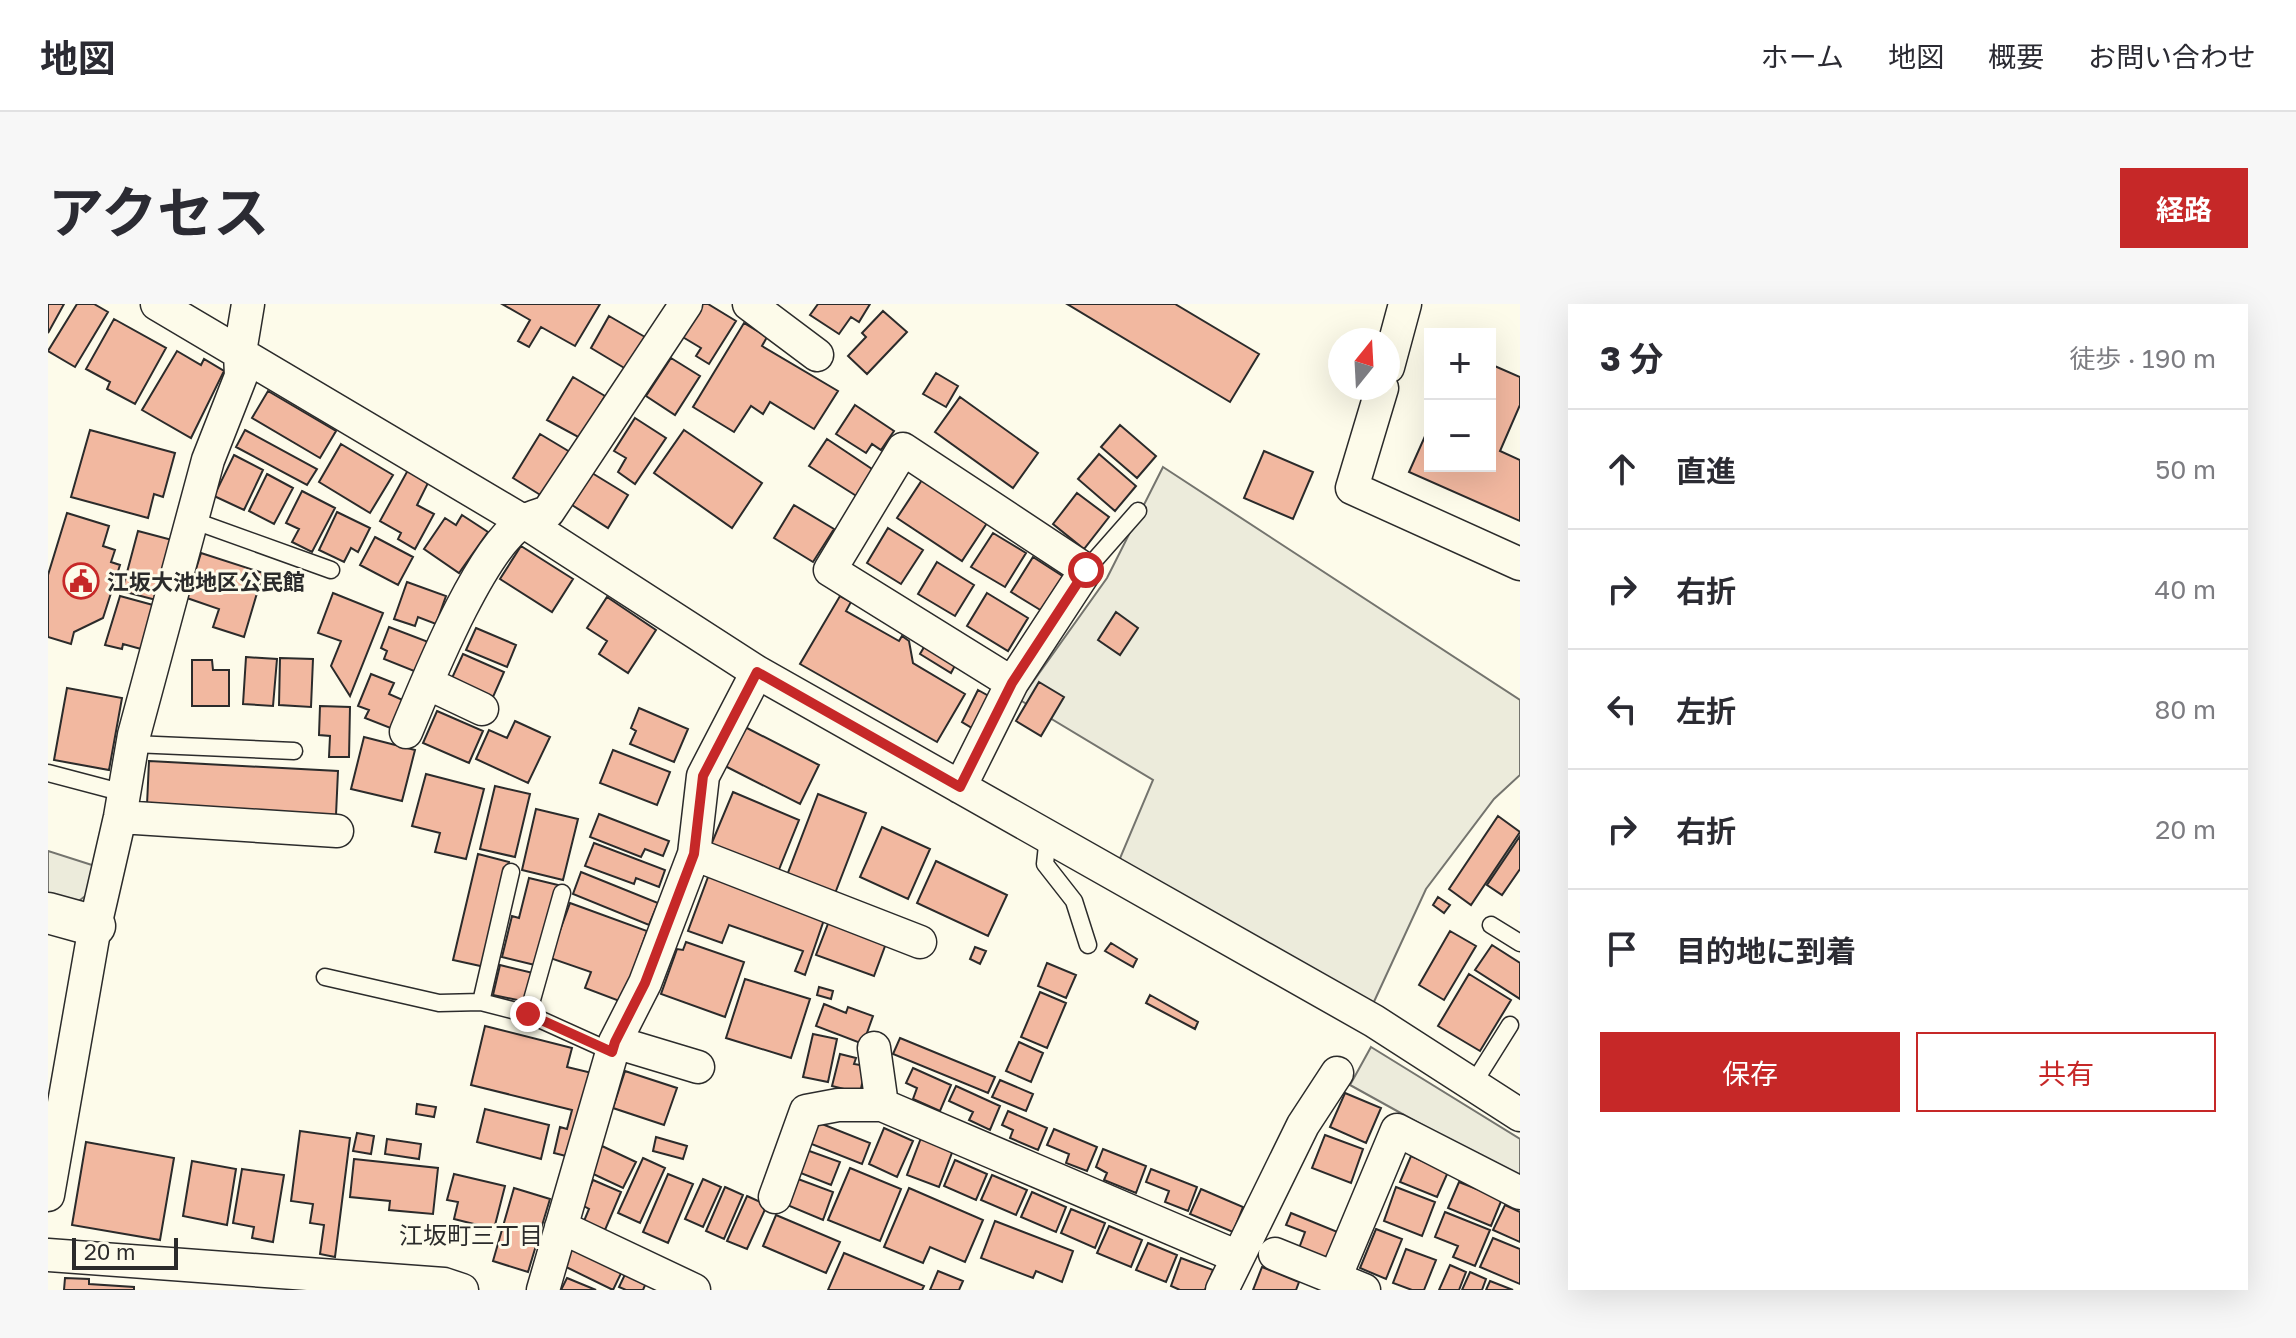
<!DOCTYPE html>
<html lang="ja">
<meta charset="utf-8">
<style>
body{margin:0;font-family:"Golos Text","Noto Sans JP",sans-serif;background:#f7f7f7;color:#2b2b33}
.controls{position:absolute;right:24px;top:24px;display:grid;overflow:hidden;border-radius:0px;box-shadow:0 8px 32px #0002}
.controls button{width:72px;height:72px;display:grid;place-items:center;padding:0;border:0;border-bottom:2px solid #e1e1e2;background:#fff;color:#2b2b33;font:40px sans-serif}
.compass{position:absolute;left:1280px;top:24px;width:72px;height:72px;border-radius:50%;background:#fff;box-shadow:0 8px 32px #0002;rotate:18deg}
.scale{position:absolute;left:24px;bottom:20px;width:106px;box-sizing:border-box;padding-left:8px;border:4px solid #2b2b2b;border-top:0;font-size:22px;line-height:28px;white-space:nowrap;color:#2b2b2b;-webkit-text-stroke:6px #fdfbea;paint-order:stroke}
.stop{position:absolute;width:24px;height:24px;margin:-18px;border:6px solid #c62828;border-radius:50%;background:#fff}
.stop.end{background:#c62828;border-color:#fff;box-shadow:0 2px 8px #0008}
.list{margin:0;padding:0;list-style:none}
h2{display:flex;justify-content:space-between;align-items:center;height:104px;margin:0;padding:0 32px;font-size:34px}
h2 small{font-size:26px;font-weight:400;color:#7c7c81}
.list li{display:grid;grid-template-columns:52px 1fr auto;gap:24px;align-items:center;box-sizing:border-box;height:120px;padding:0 32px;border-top:2px solid #e1e1e2}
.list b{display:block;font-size:30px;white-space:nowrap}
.list em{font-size:26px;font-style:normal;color:#7c7c81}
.actions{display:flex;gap:16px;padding:24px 32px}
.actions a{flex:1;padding:18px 0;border:2px solid #c62828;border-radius:0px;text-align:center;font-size:28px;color:#c62828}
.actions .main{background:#c62828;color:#fff}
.icon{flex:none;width:44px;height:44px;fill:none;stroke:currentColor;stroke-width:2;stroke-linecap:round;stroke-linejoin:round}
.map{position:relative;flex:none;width:1472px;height:986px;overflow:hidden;border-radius:0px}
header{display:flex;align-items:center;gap:48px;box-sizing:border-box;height:112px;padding:0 40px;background:#fff;border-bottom:2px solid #e1e1e2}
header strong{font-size:38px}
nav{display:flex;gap:44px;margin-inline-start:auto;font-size:28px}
.intro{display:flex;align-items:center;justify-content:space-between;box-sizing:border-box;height:192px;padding:0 48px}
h1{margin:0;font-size:56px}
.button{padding:20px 36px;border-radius:0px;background:#c62828;color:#fff;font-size:28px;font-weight:700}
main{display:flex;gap:48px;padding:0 48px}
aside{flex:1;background:#fff;border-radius:0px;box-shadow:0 8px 32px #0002}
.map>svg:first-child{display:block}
.green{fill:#ecebdb;stroke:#74746e;stroke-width:2}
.building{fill:#f2b8a0;stroke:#2b2b2b;stroke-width:2}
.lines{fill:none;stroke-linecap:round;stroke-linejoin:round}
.service-casing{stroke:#2b2b2b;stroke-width:19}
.minor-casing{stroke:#2b2b2b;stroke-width:35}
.tertiary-casing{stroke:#2b2b2b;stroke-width:43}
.service{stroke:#fdfbea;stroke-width:16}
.minor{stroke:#fdfbea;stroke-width:32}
.tertiary{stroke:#fdfbea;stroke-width:40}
.route{stroke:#c62828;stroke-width:10}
.labels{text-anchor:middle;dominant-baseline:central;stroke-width:6;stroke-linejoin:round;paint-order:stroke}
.poi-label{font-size:22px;font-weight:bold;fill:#2b2b2b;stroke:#fdfbea;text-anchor:start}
.neighbourhood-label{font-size:24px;fill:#2b2b2b;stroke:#fdfbea}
</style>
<header>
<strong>地図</strong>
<nav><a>ホーム</a><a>地図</a><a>概要</a><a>お問い合わせ</a></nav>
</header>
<div class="intro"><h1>アクセス</h1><a class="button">経路</a></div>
<main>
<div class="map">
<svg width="1472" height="986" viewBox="0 0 1472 986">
<rect width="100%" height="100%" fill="#fdfbea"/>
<!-- green -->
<path class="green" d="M1115,163L1472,396V471L1446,495L1378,585L1324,702L1070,559L1105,476L972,396L1059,274Z
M0,547L47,562L41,589L27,600L0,592Z
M1323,743L1472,835V875L1302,781Z"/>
<!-- building -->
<path class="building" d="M0,0H16L0,29Z
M29,0H46L60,8L27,63L0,47Z
M454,0H552L527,42L493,23L481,43L470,37L482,16Z
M653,0H660L688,17L661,60L648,52L653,44L633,32Z
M770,0H822L811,18L803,13L791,30L762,11Z
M1019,0H1127L1211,50L1182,98Z
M835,7L859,28L819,70L800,52L818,33L814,29Z
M561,12L597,33L578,65L543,44Z
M66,15L118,44L87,100L59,85L62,78L38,65Z
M696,19L719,33L714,42L790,87L766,125L722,98L715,110L703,102L686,128L645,103Z
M129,47L153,61L156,55L176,67L143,134L94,106Z
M623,54L652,72L627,111L598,92Z
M1442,60L1472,73V101L1452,147L1472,156V217L1361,168L1382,121V162H1442Z
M888,69L910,82L898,103L875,90Z
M525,73L557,92L532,134L499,116Z
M220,87L288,127L272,154L204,114Z
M912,93L990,149L965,184L887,128Z
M807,101L846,127L833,146L824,140L818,149L788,130Z
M587,114L618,134L587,180L570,168L578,154L566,147Z
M1072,121L1108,152L1089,174L1053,143Z
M42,126L127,149L115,193L106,190L100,214L23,193Z
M197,126L269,165L259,181L188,143Z
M636,126L714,179L684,224L606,169Z
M492,130L522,148L494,192L465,174Z
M779,135L827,167L810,193L761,162Z
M293,140L345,171L322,209L271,178Z
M1216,147L1265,168L1245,215L1196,194Z
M1051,150L1088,182L1067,207L1030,175Z
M186,151L215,166L196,206L166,192Z
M360,166L381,177L369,201L386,210L367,245L350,235L353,229L332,217Z
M544,169L580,191L560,224L524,201Z
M219,170L245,184L226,220L201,207Z
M876,173L941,216L914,257L849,214Z
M254,187L287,204L264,248L244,238L251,225L238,219Z
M1029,189L1061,213L1036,245L1005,220Z
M746,201L786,225L765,258L726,234Z
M289,208L322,224L310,248L303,244L296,258L271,246Z
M19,209L61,222L55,242L67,246L63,258L72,261L55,314L26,328L23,340L0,333V271Z
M414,211L440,228L411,269L376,245L397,214L408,221Z
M840,224L875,246L853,280L819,259Z
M90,227L124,236L108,296L74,287Z
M945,229L978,249L957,283L923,263Z
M327,233L365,253L350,281L312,261Z
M473,242L525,275L504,308L452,275Z
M153,249L215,269L196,333L165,323L171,305L139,294Z
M985,253L1016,273L994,307L963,288Z
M889,258L926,281L907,312L870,290Z
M359,278L398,292L388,320L370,313L367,322L346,315Z
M285,289L335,309L302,392L283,362L293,337L270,329Z
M939,289L980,314L960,347L919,322Z
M72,292L105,301L93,345L75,340L74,345L57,341Z
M792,292L803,298L798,307L851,337L854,332L861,337L865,359L917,390L889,438L752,360Z
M559,293L608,326L580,369L551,350L559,337L539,324Z
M1068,308L1090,324L1072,351L1050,336Z
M341,323L383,339L371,369L336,355L339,347L333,344Z
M428,324L468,341L459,363L418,346Z
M879,338L910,356L903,369L872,350Z
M415,350L456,368L445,393L404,374Z
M198,353L229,355L225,402L195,400Z
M232,354L265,355L263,403L231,401Z
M144,356H164L165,366H181V402H144Z
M323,370L346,379L341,390L357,397L345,425L317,414L321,406L310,402Z
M991,378L1016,393L993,432L968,417Z
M19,384L74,394L61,466L6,456Z
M930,386L946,395L929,427L914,418Z
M272,402L302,403L301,453H281L282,432L271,431Z
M591,404L640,425L626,458L582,440L588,427L583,424Z
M389,407L435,427L421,459L375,439Z
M467,417L502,433L480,479L428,455L441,426L459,434Z
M697,423L771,461L752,500L677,462Z
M316,433L367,446L354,497L303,485Z
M565,446L622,468L609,501L552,479Z
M101,457L290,467L288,511L99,501Z
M378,470L436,485L418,555L387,548L392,529L364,522Z
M447,482L482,490L467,553L432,545Z
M685,488L751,516L730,568L663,541Z
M770,490L818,509L786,592L738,574Z
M488,505L530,515L515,576L474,566Z
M551,510L621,537L615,552L597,545L593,553L542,533Z
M1450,512L1472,528L1423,601L1401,585Z
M834,523L882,545L860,595L812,573Z
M1472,532V565L1454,591L1439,581Z
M546,539L617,566L611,583L588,574L586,580L537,562Z
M430,550L461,558L437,663L405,656Z
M888,557L959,591L940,632L869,599Z
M663,565L779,607L757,671L747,667L755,647L681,621L674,639L640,627Z
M533,568L610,599L601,621L525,590Z
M481,574L510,581L491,662L454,653L464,612L471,614Z
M1390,593L1402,601L1396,609L1385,601Z
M522,599L599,627L574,698L537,684L543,668L502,654Z
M783,612L840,634L826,672L768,651Z
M1402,627L1428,642L1396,696L1371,681Z
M638,638L696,658L677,713L613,690L629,645L635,646Z
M1063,639L1089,655L1085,663L1057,647Z
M1444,641L1472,659V695L1427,666Z
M927,643L938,647L932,660L922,655Z
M999,659L1028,671L1018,694L990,682Z
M452,661L485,669L479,698L445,691Z
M1421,670L1463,696L1432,747L1390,722Z
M697,675L762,695L743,754L678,734Z
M771,683L785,687L783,695L769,691Z
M992,688L1018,699L999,744L973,733Z
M1102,691L1150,718L1147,725L1098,699Z
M776,700L798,709L800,703L825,712L815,740L768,722Z
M437,722L524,744L519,763L544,769L530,855L506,849L512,823L519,825L524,806L423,781Z
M765,730L789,735L780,778L755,773Z
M852,734L947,773L940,789L845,750Z
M971,738L995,749L983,778L958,767Z
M792,750L808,754L806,760L818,762L812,789L784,782Z
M865,764L903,781L892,807L865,795L869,784L858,779Z
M577,767L629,784L616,821L565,804Z
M952,776L985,790L978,807L944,793Z
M908,782L952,802L942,826L921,816L925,808L901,797Z
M1297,789L1333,804L1318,839L1282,823Z
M369,800L388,803L386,813L368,810Z
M437,805L501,821L493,855L429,838Z
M960,807L999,824L990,846L962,834L965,826L954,821Z
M769,818L822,839L814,860L761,839Z
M836,824L865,837L849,873L821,860Z
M1006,825L1049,843L1039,867L1018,859L1021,850L999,841Z
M252,827L302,834L287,953L272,950L276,921L262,919L265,900L243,897Z
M309,829L326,832L323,850L305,847Z
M1277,831L1315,845L1303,879L1264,864Z
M608,833L639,842L635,855L605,847Z
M873,834L905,846L891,883L859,871Z
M339,835L373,840L371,855L337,850Z
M38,838L126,854L112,936L24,921Z
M554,842L588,858L575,884L541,868Z
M753,844L792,858L783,881L745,866Z
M1055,845L1098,862L1088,889L1056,876L1059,869L1048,863Z
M1363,852L1400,868L1389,893L1352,878Z
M595,854L617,864L592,919L570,909Z
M306,855L390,864L385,910L341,906L342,897L302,893Z
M907,856L939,870L928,896L896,882Z
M144,857L188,865L179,921L135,912Z
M802,864L853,885L832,937L780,916Z
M194,865L236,871L225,938L204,934L206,923L185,919Z
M1103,865L1149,883L1140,907L1117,898L1121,887L1098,878Z
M406,870L457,882L446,925L406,915L410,898L399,896Z
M620,870L645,880L620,939L595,928Z
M944,871L979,886L968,911L933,896Z
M742,872L785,888L775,916L732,898Z
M655,875L673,883L655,923L637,915Z
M545,876L573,888L557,926L536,917L541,905L534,901Z
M1411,878L1454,895L1443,922L1400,904Z
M677,883L695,891L676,935L658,927Z
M1348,883L1387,898L1374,932L1336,917Z
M466,884L502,895L480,968L445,957Z
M861,884L935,916L917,958L882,943L875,959L836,943Z
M1153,885L1195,903L1185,928L1142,910Z
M984,888L1018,903L1008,928L973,913Z
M699,892L719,901L699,945L679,937Z
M1457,901L1472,908V938L1445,926Z
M1023,905L1057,919L1047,944L1013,929Z
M1397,908L1442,926L1427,962L1405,953L1410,942L1387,933Z
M1243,909L1292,929L1280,959L1250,947L1257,928L1238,921Z
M728,911L792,938L778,969L715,942Z
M947,917L1025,947L1014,978L988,967L985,974L933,954Z
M1061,922L1094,936L1083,963L1049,949Z
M1328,925L1354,935L1338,975L1312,964Z
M1445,934L1472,945V980L1432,963Z
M526,936L577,961L565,986L514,961Z
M1100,939L1129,951L1118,978L1088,966Z
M1358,945L1388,956L1376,986H1364L1345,979Z
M796,949L876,982L874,986H780Z
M1133,954L1165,966L1157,986H1132L1123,982Z
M1402,961L1418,968L1411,986H1391Z
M581,962L601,972L595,986H578L571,983Z
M1214,963L1251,978L1248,986H1205Z
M890,967L915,977L911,986H882Z
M1422,968L1438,975L1434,986H1414Z
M17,974L41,975V980L86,983V986H16Z
M519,974L548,986H513Z
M1442,977L1465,986H1438Z"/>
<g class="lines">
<defs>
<path id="service" d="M144,216L283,266
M1038,266L1090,207
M85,440L246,447
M0,469L76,489
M1000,532L997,560L1026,597L1040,641
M1443,621L1472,639
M277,673L391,699L433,698L480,710L564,748
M433,698L463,568
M480,710L514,589
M1425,780L1462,721"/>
<path id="minor" d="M109,0L475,217L709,368L1326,717L1472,811
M701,0L769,51
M1340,63L1357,0
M1334,84L1304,184L1472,260
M379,379L434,405
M358,428C379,378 432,244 476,217C483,213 492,211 500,208L638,0
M912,483L964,379L1038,266L855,145L782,266L964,379
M72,513L289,527
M646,550L872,638
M567,738L650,763
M826,744L834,801
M0,891L47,622L72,513L86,431L160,156L193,72L192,48L200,0
M727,893L758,807L790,801H834L1190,953
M513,923L646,986
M1227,950L1316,986
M0,951L396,980L414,986
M1287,974L1349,826L1472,889
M495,986L567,738L597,679L646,550L655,472L709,368
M1174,986L1255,821L1289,769"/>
<path id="tertiary" d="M0,609L47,622"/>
</defs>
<!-- service casing -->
<use href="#service" class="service-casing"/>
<!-- minor casing -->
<use href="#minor" class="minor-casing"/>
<!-- tertiary casing -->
<use href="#tertiary" class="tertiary-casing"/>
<!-- service -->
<use href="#service" class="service"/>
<!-- minor -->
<use href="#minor" class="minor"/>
<!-- tertiary -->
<use href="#tertiary" class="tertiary"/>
</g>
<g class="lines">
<!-- route -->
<path class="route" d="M480,710L564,748L567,738L597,679L646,550L655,472L709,368L912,483L964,379L1038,266"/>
</g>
<!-- icons -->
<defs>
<symbol id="civic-ring" viewBox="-11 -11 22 22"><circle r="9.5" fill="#fdfbea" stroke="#c62828" stroke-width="1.5"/><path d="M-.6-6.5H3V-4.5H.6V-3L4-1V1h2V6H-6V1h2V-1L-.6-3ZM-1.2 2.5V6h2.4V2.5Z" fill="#c62828"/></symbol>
</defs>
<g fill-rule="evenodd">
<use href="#civic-ring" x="13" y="257" width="40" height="40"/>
</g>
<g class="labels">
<!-- poi labels -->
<g class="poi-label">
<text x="59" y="277">江坂大池地区公民館</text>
</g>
<!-- neighbourhood labels -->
<g class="neighbourhood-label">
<text x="423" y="930">江坂町三丁目</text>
</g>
</g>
</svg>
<div class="controls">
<button>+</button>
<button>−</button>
</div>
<svg class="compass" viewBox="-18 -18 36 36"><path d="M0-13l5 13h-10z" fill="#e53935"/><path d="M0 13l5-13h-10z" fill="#7c7c81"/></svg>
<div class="scale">20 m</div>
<div class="stop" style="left:1038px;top:266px"></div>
<div class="stop end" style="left:480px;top:710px"></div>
</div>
<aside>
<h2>3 分<small>徒歩 · 190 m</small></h2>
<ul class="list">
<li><svg class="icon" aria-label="ahead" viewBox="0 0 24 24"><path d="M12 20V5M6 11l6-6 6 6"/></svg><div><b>直進</b></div><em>50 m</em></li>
<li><svg class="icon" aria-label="right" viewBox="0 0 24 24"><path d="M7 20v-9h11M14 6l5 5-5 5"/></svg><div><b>右折</b></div><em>40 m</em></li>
<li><svg class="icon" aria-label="left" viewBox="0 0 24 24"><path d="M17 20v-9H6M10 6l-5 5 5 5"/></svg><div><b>左折</b></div><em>80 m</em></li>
<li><svg class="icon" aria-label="right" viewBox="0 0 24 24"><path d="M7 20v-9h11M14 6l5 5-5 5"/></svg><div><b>右折</b></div><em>20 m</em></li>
<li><svg class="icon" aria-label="arrive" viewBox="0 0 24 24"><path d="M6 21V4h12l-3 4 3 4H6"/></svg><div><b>目的地に到着</b></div></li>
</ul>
<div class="actions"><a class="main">保存</a><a>共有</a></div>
</aside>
</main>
